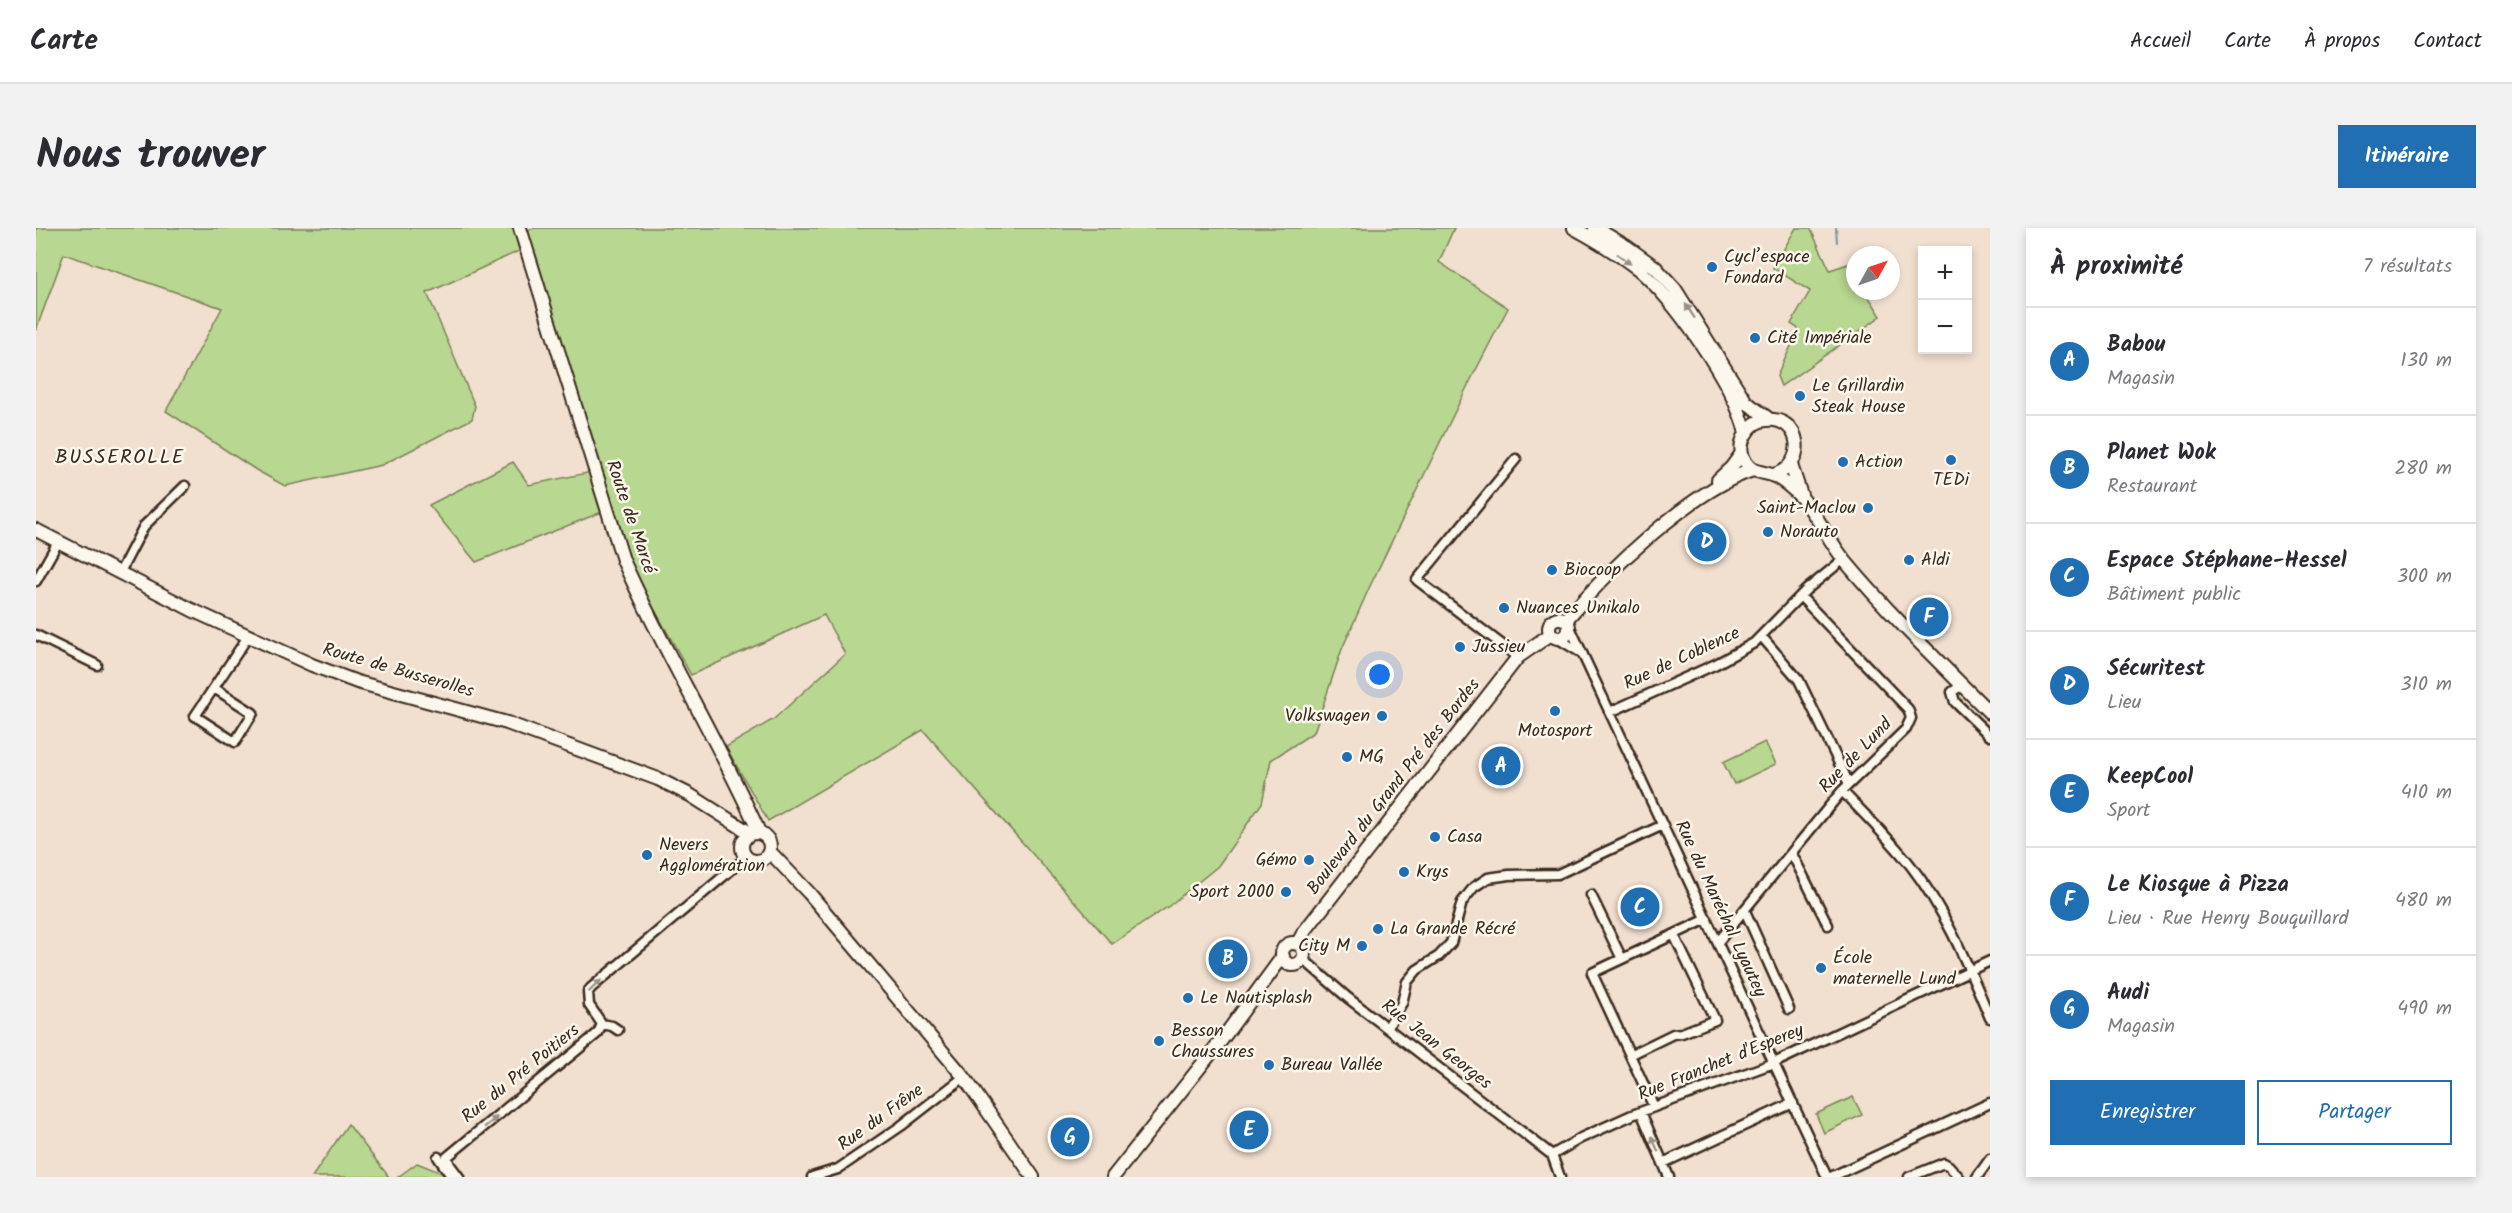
<!DOCTYPE html>
<html lang="fr">
<meta charset="utf-8">
<style>
body{margin:0;font-family:Kalam,sans-serif;background:#f2f2f3;color:#2b2b33}
.controls{position:absolute;right:18px;top:18px;display:grid;overflow:hidden;border-radius:0px;box-shadow:0 3px 9px #0003}
.controls button{width:54px;height:54px;display:grid;place-items:center;padding:0;border:0;border-bottom:2px solid #e1e1e2;background:#fff;color:#2b2b33;font:30px sans-serif}
.compass{position:absolute;left:1810px;top:18px;width:54px;height:54px;border-radius:50%;background:#fff;box-shadow:0 3px 9px #0003;rotate:50deg}
.you{position:absolute;left:1344px;top:447px;width:21px;height:21px;margin:-15px;border:4px solid #fff;border-radius:50%;background:#1a73e8;box-shadow:0 0 0 9px #1a73e833}
.badge{display:grid;place-items:center;width:39px;height:39px;border-radius:50%;background:#1f6fb2;color:#fff;font-size:20px;font-weight:700}
.pin{position:absolute;translate:-50% -50%;border:3px solid #fff;box-shadow:0 2px 6px #0006}
.list{margin:0;padding:0;list-style:none}
h2{display:flex;justify-content:space-between;align-items:center;height:78px;margin:0;padding:0 24px;font-size:26px}
h2 small{font-size:20px;font-weight:400;color:#7c7c81}
.list li{display:grid;grid-template-columns:39px 1fr auto;gap:18px;align-items:center;box-sizing:border-box;height:108px;padding:0 24px;border-top:2px solid #e1e1e2}
.list b{display:block;font-size:22px;white-space:nowrap}
.list p{margin:0;font-size:20px;white-space:nowrap;color:#7c7c81}
.list em{font-size:20px;font-style:normal;color:#7c7c81}
.actions{display:flex;gap:12px;padding:18px 24px}
.actions a{flex:1;padding:14px 0;border:2px solid #1f6fb2;border-radius:0px;text-align:center;font-size:21px;color:#1f6fb2}
.actions .main{background:#1f6fb2;color:#fff}
.map{position:relative;flex:none;width:1954px;height:949px;overflow:hidden;border-radius:0px}
header{display:flex;align-items:center;gap:36px;box-sizing:border-box;height:84px;padding:0 30px;background:#fff;border-bottom:2px solid #e1e1e2}
header strong{font-size:28px}
nav{display:flex;gap:33px;margin-inline-start:auto;font-size:21px}
.intro{display:flex;align-items:center;justify-content:space-between;box-sizing:border-box;height:144px;padding:0 36px}
h1{margin:0;font-size:42px}
.button{padding:15px 27px;border-radius:0px;background:#1f6fb2;color:#fff;font-size:21px;font-weight:700}
main{display:flex;gap:36px;padding:0 36px}
aside{flex:1;background:#fff;border-radius:0px;box-shadow:0 3px 9px #0003}
.map>svg:first-child{display:block}
.green{fill:#b8d790;stroke:#7a8057;stroke-width:1.5}
.lines{fill:none;stroke-linecap:round;stroke-linejoin:round}
.stream{stroke:#70969f;stroke-width:2}
.street-casing{stroke:#3b2a1e;stroke-width:13}
.secondary-casing{stroke:#3b2a1e;stroke-width:16}
.street{stroke:#fbf7ec;stroke-width:8}
.secondary{stroke:#fbf7ec;stroke-width:12}
.oneway{fill:#9b9085}
.poi-dot{fill:#1f6fb2;stroke:#fbf7ec;stroke-width:2}
.labels{text-anchor:middle;dominant-baseline:central;stroke-width:5;stroke-linejoin:round;paint-order:stroke}
.poi-label{font-size:18px;fill:#3b2a1e;stroke:#fbf7ec;text-anchor:start}
.street-label{font-size:18px;fill:#3b2a1e;stroke:#fbf7ec}
.neighbourhood-label{font-size:20px;letter-spacing:1.5px;fill:#3b2a1e;stroke:#fbf7ec}
</style>
<header>
<strong>Carte</strong>
<nav><a>Accueil</a><a>Carte</a><a>À propos</a><a>Contact</a></nav>
</header>
<div class="intro"><h1>Nous trouver</h1><a class="button">Itinéraire</a></div>
<main>
<div class="map">
<svg width="1954" height="949" viewBox="0 0 1954 949">
<rect width="100%" height="100%" fill="#f1dfcf"/>
<filter id="ink" filterUnits="userSpaceOnUse"><feTurbulence type="fractalNoise" baseFrequency=".0167" numOctaves="2"/><feDisplacementMap in="SourceGraphic" scale="12" xChannelSelector="R" yChannelSelector="G"/><feConvolveMatrix kernelMatrix="1 2 1 2 8 2 1 2 1" color-interpolation-filters="sRGB"/></filter>
<g filter="url(#ink)">
<!-- green -->
<path class="green" d="M0,0H491L492,2L499,0H1418L1403,34L1472,80L1428,165L1334,358L1306,421L1278,504L1235,532L1226,575L1182,638L1133,678L1076,716L887,502L732,593L690,519L738,491L809,426L788,387L655,447L600,348L576,280L440,334L393,277L477,234L493,257L566,242L494,18L391,65L439,178L436,191L346,237L249,258L220,242L130,183L186,80L28,26L0,102Z
M1760,0H1774L1794,42L1812,36L1819,47V63H1829L1845,88L1745,158L1741,148L1763,101L1755,96L1774,63L1737,40Z
M1729,514L1740,536L1698,556L1687,534Z
M1817,869L1826,887L1788,905L1780,886Z
M312,896L353,949H276Z
M381,935L406,945L409,949H362Z"/>
<g class="lines">
<!-- stream -->
<path class="stream" d="M1800,0L1801,14"/>
<defs>
<path id="street" d="M1480,231L1381,352L1482,429
M83,346L108,298L149,258
M0,353L22,314
M1532,395L1791,949
M0,407L61,437
M1726,409L1763,452L1813,556
M1521,410L1544,424
M1926,457L1916,464L1919,474L1954,508
M178,460L217,485L199,514L159,488L213,407
M1574,484L1680,436L1718,415L1770,362L1808,331
M1806,563C1829,587 1854,611 1875,638C1910,683 1932,738 1954,790
M1756,626L1792,697
M1555,667L1586,731
M1709,683L1753,781
M1682,714L1806,563L1870,501L1875,490L1872,481L1765,369
M1267,731L1312,770L1516,927
M566,796L576,798L582,802
M1351,800L1366,775L1371,754L1381,742L1403,728L1415,715L1426,674L1438,659L1452,650L1473,647L1522,646L1627,597
M1594,827L1637,806L1646,805L1679,792L1638,707
M1618,879L1556,745L1671,691
M1605,884L1633,949
M1516,927L1545,910L1596,887L1738,835L1954,733
M1516,927L1524,949
M402,929L415,948
M1627,935L1757,875
M423,949L414,937L411,929L562,805L566,796L553,777L552,764L555,760L702,636
M776,949L802,941L865,898L928,849
M1795,949L1954,875
M1873,949L1908,935L1913,938L1923,949
M1941,949L1954,931"/>
<path id="secondary" d="M484,0L587,332C628,425 682,512 723,604
M1538,0C1560,12 1581,25 1601,40C1639,72 1698,156 1710,205
M1559,0L1591,19L1619,39L1639,61L1710,174L1733,191
M1755,237L1766,270
M1738,247C1773,236 1765,188 1730,192C1714,193 1701,214 1707,229C1715,248 1727,242 1740,249C1749,254 1758,262 1765,269C1782,288 1793,313 1809,333C1854,387 1904,435 1954,485
M1682,252L1695,240L1706,225
M0,302L156,382L276,437L321,454L471,495L622,551L654,567L714,605
M1513 400a10 10 0 1 1 20 0a10 10 0 1 1-20 0Z
M1530,392C1571,343 1657,261 1717,242
M706 619a14 14 0 1 1 28 0a14 14 0 1 1-28 0Z
M734,624L773,665L928,849L997,949
M1246 726a11 11 0 1 1 22 0a11 11 0 1 1-22 0Z
M1261,716L1268,704L1482,429L1515,406
M1077,949L1187,810L1247,728"/>
</defs>
<!-- street casing -->
<use href="#street" class="street-casing"/>
<!-- secondary casing -->
<use href="#secondary" class="secondary-casing"/>
<!-- street -->
<use href="#street" class="street"/>
<!-- secondary -->
<use href="#secondary" class="secondary"/>
</g>
<!-- one-way arrows -->
<defs><path id="oneway-solid" d="M-6-.8H1V-3.2L6.5 0L1 3.2V.8H-6Z" transform="scale(1.5)"/></defs>
<g class="oneway">
<use href="#oneway-solid" transform="translate(1588 31) rotate(37)"/>
<use href="#oneway-solid" transform="translate(1654 83) rotate(-123)"/>
<use href="#oneway-solid" transform="translate(559 758) rotate(-44)"/>
<use href="#oneway-solid" transform="translate(455 894) rotate(-39)"/>
<use href="#oneway-solid" transform="translate(1619 916) rotate(-113)"/>
</g>
</g>
<!-- markers -->
<g class="poi-dot">
<circle cx="1676" cy="39" r="6"/>
<circle cx="1719" cy="110" r="6"/>
<circle cx="1764" cy="168" r="6"/>
<circle cx="1915" cy="232" r="6"/>
<circle cx="1807" cy="234" r="6"/>
<circle cx="1832" cy="280" r="6"/>
<circle cx="1732" cy="304" r="6"/>
<circle cx="1873" cy="332" r="6"/>
<circle cx="1516" cy="342" r="6"/>
<circle cx="1468" cy="380" r="6"/>
<circle cx="1424" cy="419" r="6"/>
<circle cx="1519" cy="483" r="6"/>
<circle cx="1346" cy="488" r="6"/>
<circle cx="1311" cy="529" r="6"/>
<circle cx="1399" cy="609" r="6"/>
<circle cx="611" cy="627" r="6"/>
<circle cx="1273" cy="632" r="6"/>
<circle cx="1368" cy="644" r="6"/>
<circle cx="1250" cy="664" r="6"/>
<circle cx="1342" cy="701" r="6"/>
<circle cx="1326" cy="718" r="6"/>
<circle cx="1785" cy="740" r="6"/>
<circle cx="1152" cy="770" r="6"/>
<circle cx="1123" cy="813" r="6"/>
<circle cx="1233" cy="837" r="6"/>
</g>
<g class="labels">
<!-- poi labels -->
<g class="poi-label">
<text x="1688" y="29">Cycl’espace<tspan x="1688" dy="21">Fondard</tspan></text>
<text x="1731" y="110">Cité Impériale</text>
<text x="1776" y="158">Le Grillardin<tspan x="1776" dy="21">Steak House</tspan></text>
<text x="1819" y="234">Action</text>
<text x="1915" y="252" text-anchor="middle">TEDi</text>
<text x="1820" y="280" text-anchor="end">Saint-Maclou</text>
<text x="1744" y="304">Norauto</text>
<text x="1885" y="332">Aldi</text>
<text x="1528" y="342">Biocoop</text>
<text x="1480" y="380">Nuances Unikalo</text>
<text x="1436" y="419">Jussieu</text>
<text x="1334" y="488" text-anchor="end">Volkswagen</text>
<text x="1519" y="503" text-anchor="middle">Motosport</text>
<text x="1323" y="529">MG</text>
<text x="1411" y="609">Casa</text>
<text x="623" y="617">Nevers<tspan x="623" dy="21">Agglomération</tspan></text>
<text x="1261" y="632" text-anchor="end">Gémo</text>
<text x="1380" y="644">Krys</text>
<text x="1238" y="664" text-anchor="end">Sport 2000</text>
<text x="1354" y="701">La Grande Récré</text>
<text x="1314" y="718" text-anchor="end">City M</text>
<text x="1797" y="730">École<tspan x="1797" dy="21">maternelle Lund</tspan></text>
<text x="1164" y="770">Le Nautisplash</text>
<text x="1135" y="803">Besson<tspan x="1135" dy="21">Chaussures</tspan></text>
<text x="1245" y="837">Bureau Vallée</text>
</g>
<!-- street labels -->
<g class="street-label">
<text transform="translate(594 289) rotate(71)">Route de Marcé</text>
<text transform="translate(1646 431) rotate(-25)">Rue de Coblence</text>
<text transform="translate(362 443) rotate(16)">Route de Busserolles</text>
<text transform="translate(1820 528) rotate(-46)">Rue de Lund</text>
<text transform="translate(1358 559) rotate(-52)">Boulevard du Grand Pré des Bordes</text>
<text transform="translate(1684 681) rotate(65)">Rue du Maréchal Lyautey</text>
<text transform="translate(1400 817) rotate(38)">Rue Jean Georges</text>
<text transform="translate(1685 835) rotate(-22)">Rue Franchet d'Esperey</text>
<text transform="translate(485 846) rotate(-39)">Rue du Pré Poitiers</text>
<text transform="translate(845 890) rotate(-36)">Rue du Frêne</text>
</g>
<!-- neighbourhood labels -->
<g class="neighbourhood-label">
<text x="84" y="230">BUSSEROLLE</text>
</g>
</g>
</svg>
<div class="controls">
<button>+</button>
<button>−</button>
</div>
<svg class="compass" viewBox="-18 -18 36 36"><path d="M0-13l5 13h-10z" fill="#e53935"/><path d="M0 13l5-13h-10z" fill="#7c7c81"/></svg>
<div class="you"></div>
<div class="pin badge" style="left:1465px;top:538px">A</div>
<div class="pin badge" style="left:1192px;top:731px">B</div>
<div class="pin badge" style="left:1604px;top:679px">C</div>
<div class="pin badge" style="left:1671px;top:314px">D</div>
<div class="pin badge" style="left:1213px;top:902px">E</div>
<div class="pin badge" style="left:1893px;top:389px">F</div>
<div class="pin badge" style="left:1034px;top:909px">G</div>
</div>
<aside>
<h2>À proximité<small>7 résultats</small></h2>
<ul class="list">
<li><span class="badge">A</span><div><b>Babou</b><p>Magasin</p></div><em>130 m</em></li>
<li><span class="badge">B</span><div><b>Planet Wok</b><p>Restaurant</p></div><em>280 m</em></li>
<li><span class="badge">C</span><div><b>Espace Stéphane-Hessel</b><p>Bâtiment public</p></div><em>300 m</em></li>
<li><span class="badge">D</span><div><b>Sécuritest</b><p>Lieu</p></div><em>310 m</em></li>
<li><span class="badge">E</span><div><b>KeepCool</b><p>Sport</p></div><em>410 m</em></li>
<li><span class="badge">F</span><div><b>Le Kiosque à Pizza</b><p>Lieu · Rue Henry Bouquillard</p></div><em>480 m</em></li>
<li><span class="badge">G</span><div><b>Audi</b><p>Magasin</p></div><em>490 m</em></li>
</ul>
<div class="actions"><a class="main">Enregistrer</a><a>Partager</a></div>
</aside>
</main>
